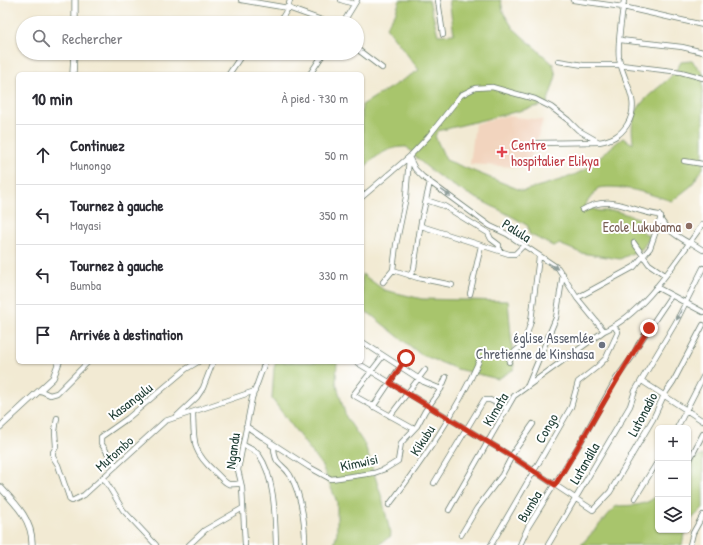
<!DOCTYPE html>
<html lang="fr">
<meta charset="utf-8">
<style>
body{margin:0;font-family:"Patrick Hand",sans-serif;background:#f2f2f3;color:#2b2b33}
.controls{position:absolute;right:12px;bottom:12px;display:grid;overflow:hidden;border-radius:6px;box-shadow:0 1px 3px #0004}
.controls button{width:36px;height:36px;display:grid;place-items:center;padding:0;border:0;border-bottom:1px solid #e1e1e2;background:#fff;color:#2b2b33;font:20px sans-serif}
.stop{position:absolute;width:12px;height:12px;margin:-9px;border:3px solid #c8321e;border-radius:50%;background:#fff}
.stop.end{background:#c8321e;border-color:#fff;box-shadow:0 1px 4px #0008}
.list{margin:0;padding:0;list-style:none}
h2{display:flex;justify-content:space-between;align-items:center;height:52px;margin:0;padding:0 16px;font-size:17px}
h2 small{font-size:13px;font-weight:400;color:#7c7c81}
.list li{display:grid;grid-template-columns:26px 1fr auto;gap:12px;align-items:center;box-sizing:border-box;height:60px;padding:0 16px;border-top:1px solid #e1e1e2}
.list b{display:block;font-size:15px;white-space:nowrap}
.list p{margin:0;font-size:13px;white-space:nowrap;color:#7c7c81}
.list em{font-size:13px;font-style:normal;color:#7c7c81}
.icon{flex:none;width:22px;height:22px;fill:none;stroke:currentColor;stroke-width:2;stroke-linecap:round;stroke-linejoin:round}
.map{position:relative;flex:none;width:703px;height:545px;overflow:hidden}
.search{position:absolute;background:#fff;box-shadow:0 1px 3px #0004;left:16px;top:16px;width:348px;height:44px;display:flex;align-items:center;gap:10px;box-sizing:border-box;padding:0 14px;border-radius:22px;color:#7c7c81;font-size:15px}
.panel{position:absolute;background:#fff;box-shadow:0 1px 3px #0004;left:16px;top:72px;width:348px;height:292px;border-radius:6px}
.map>svg:first-child{display:block}
.built{fill:#f2d4be}
.green{fill:#a8c56c;stroke:#648150}
.lines{fill:none;stroke-linecap:round;stroke-linejoin:round}
.minor-casing{stroke:#697a6c;stroke-width:6}
.tertiary-casing{stroke:#697a6c;stroke-width:7}
.minor{stroke:#fff;stroke-width:4.5}
.tertiary{stroke:#fff;stroke-width:5.5}
.oneway{fill:#8f9e9a}
.route{stroke:#c8321e;stroke-width:5}
.health-dot{fill:#e0444e;stroke:#fff;stroke-width:1.5}
.education-dot{fill:#8d6e63;stroke:#fff;stroke-width:1.5}
.worship-dot{fill:#6b7280;stroke:#fff;stroke-width:1.5}
.labels{text-anchor:middle;dominant-baseline:central;stroke-width:4;stroke-linejoin:round;paint-order:stroke}
.health-label{font-size:14px;fill:#be3a42;stroke:#fff;text-anchor:start}
.education-label{font-size:14px;fill:#785e54;stroke:#fff;text-anchor:end}
.street-label{font-size:14px;fill:#1f3d34;stroke:#fff}
.worship-label{font-size:14px;fill:#5b616d;stroke:#fff;text-anchor:end}
</style>
<div class="map">
<svg width="703" height="545" viewBox="0 0 703 545">
<rect width="100%" height="100%" fill="#fff"/>
<filter id="ink" filterUnits="userSpaceOnUse"><feTurbulence type="fractalNoise" baseFrequency=".025" numOctaves="2"/><feDisplacementMap in="SourceGraphic" scale="8" xChannelSelector="R" yChannelSelector="G"/><feConvolveMatrix kernelMatrix="1 2 1 2 8 2 1 2 1" color-interpolation-filters="sRGB"/></filter>
<filter id="wash" filterUnits="userSpaceOnUse"><feTurbulence type="fractalNoise" baseFrequency=".012" numOctaves="4" result="noise"/><feDisplacementMap in="SourceGraphic" scale="16" xChannelSelector="R" yChannelSelector="G"/><feGaussianBlur stdDeviation="0.9" result="paint"/><feColorMatrix in="noise" values="0 0 0 0 0 0 0 0 0 0 0 0 0 0 0 0 0 1.4 0 .05"/><feComposite in="paint" operator="in"/></filter>
<g filter="url(#wash)">
<rect width="100%" height="100%" fill="#f2ead3"/>
<!-- built -->
<path class="built" d="M506,116L543,120L528,168L470,164L475,124Z"/>
<!-- green -->
<path class="green" d="M400,0H429L438,35L454,34L449,0H501L503,12L513,28L553,64L556,76L547,104L438,131L435,136L446,160L523,191C541,185 566,180 582,171C598,162 608,148 623,138L633,144C633,137 631,129 633,122C638,94 669,87 681,62L692,61L703,73V168L691,186L672,201C648,194 623,184 598,188L584,206L599,211H616L641,219L643,232L650,237L642,249L620,259L581,253L559,244L553,246L529,234L528,226C485,199 441,188 407,147C388,146 374,157 362,170V105L419,70L386,27L395,14Z
M362,274L384,290L422,299L508,301L514,369L498,379L457,369L420,354L370,314L362,310Z
M276,362H337L336,382L346,417L365,445L382,498L391,536L378,545H334L337,532V502L322,466L272,399L274,368Z
M703,455V508L688,523V461Z
M658,493V530H685L682,545H581L616,506C631,505 649,507 658,493Z"/>
</g>
<g filter="url(#ink)">
<g class="lines">
<defs>
<path id="minor" d="M241,0L288,8L330,23
M341,0L354,4
M438,0L443,35
M573,0L623,7L703,25
M279,23L288,8L290,0
M343,23L357,0
M620,40L682,47L703,52
M357,49L382,68
M558,61L583,65H621L681,72L703,78
M229,74L243,53
M310,74L324,53
M536,143L599,142
M409,157L415,169L423,177L490,226L507,234L558,268L577,298L604,331
M684,161L703,164
M362,197L409,157L428,137L461,95L475,88L492,87L535,99L551,107L568,120L578,130L599,142C611,140 620,136 627,125C642,101 623,82 619,58C617,42 622,17 624,0
M426,200L444,206L488,233L491,239L499,245V250
M582,210C612,193 628,211 659,215C662,227 678,237 689,243
M421,226L509,254H515L523,246
M690,242L703,250
M634,243L649,264L665,275
M393,270L418,278L452,285
M410,276L414,268L421,222L430,182
M383,282L393,270L396,245L406,197L409,158
M656,287L703,312
M470,294L481,246
M577,298L634,267L650,248L661,217
M364,343L424,382L441,389
M383,356L353,395L414,429
M356,362L511,456L593,510L610,492L653,419L664,395L673,382L703,325
M509,362L513,353L524,344L531,321L539,257
M642,381L703,421
M528,385L556,318L563,274
M41,391L50,395L57,393L88,362
M373,407L406,358
M193,413C194,443 192,451 215,472C226,482 225,487 241,483
M177,416L197,397L203,388L213,362
M390,416L425,370
M57,418L55,431L56,447L53,452V457L58,465L70,500L72,501L84,495L165,421L255,391
M246,426L262,437
M677,428L703,377
M261,436L309,467L331,479L374,473L385,469L398,461L401,443L417,426L425,411L441,389L446,377
M244,445C248,448 255,450 259,455C275,477 275,518 276,545
M271,445L274,447C275,467 282,462 290,475C302,496 305,522 305,545
M688,463L703,434
M116,466L101,443V437L128,418L186,369L198,362
M103,477L123,510L156,545
M434,483L484,400H490L507,408
M635,498L658,461
M389,505C423,460 456,413 479,361
M449,510L514,396L604,331C646,312 676,260 703,224
M461,535L477,508L502,475L515,450L533,424
M189,545L205,530L243,508
M245,545L242,487L238,470L252,398L265,362
M491,545L571,407L578,382L597,367L606,358L618,332L614,326
M520,545L528,527L579,445L616,379L632,357L638,345L671,296
M548,545L630,406L635,391L676,322L703,268
M690,545L693,533L703,515"/>
<path id="tertiary" d="M75,23V0
M73,74L74,53
M0,427L53,378L59,362
M0,487C16,504 33,521 32,545"/>
</defs>
<!-- minor casing -->
<use href="#minor" class="minor-casing"/>
<!-- tertiary casing -->
<use href="#tertiary" class="tertiary-casing"/>
<!-- minor -->
<use href="#minor" class="minor"/>
<!-- tertiary -->
<use href="#tertiary" class="tertiary"/>
</g>
<!-- one-way arrows -->
<defs><path id="oneway-solid" d="M-6-.8H1V-3.2L6.5 0L1 3.2V.8H-6Z"/></defs>
<g class="oneway">
<use href="#oneway-solid" transform="translate(446 193) rotate(35)"/>
<use href="#oneway-solid" transform="translate(553 266) rotate(32)"/>
<use href="#oneway-solid" transform="translate(679 315) rotate(116)"/>
</g>
</g>
<g class="lines" filter="url(#ink)">
<!-- route -->
<path class="route" d="M406,358L390,383L511,456L555,485C587,433 616,379 649,328"/>
</g>
<!-- markers -->
<path class="health-dot" d="M500 146h4v4h4v4h-4v4h-4v-4h-4v-4h4z"/>
<circle class="education-dot" cx="689" cy="226" r="4"/>
<circle class="worship-dot" cx="602" cy="345" r="4"/>
<g class="labels">
<!-- health labels -->
<g class="health-label">
<text x="511" y="144">Centre<tspan x="511" dy="16">hospitalier Elikya</tspan></text>
</g>
<!-- education labels -->
<g class="education-label">
<text x="681" y="226">Ecole Lukubama</text>
</g>
<!-- street labels -->
<g class="street-label">
<text transform="translate(517 230) rotate(32)">Palula</text>
<text transform="translate(130 401) rotate(-38)">Kasangulu</text>
<text transform="translate(495 409) rotate(-59)">Kimata</text>
<text transform="translate(642 414) rotate(-62)">Lutonadio</text>
<text transform="translate(546 428) rotate(-60)">Congo</text>
<text transform="translate(422 440) rotate(-57)">Kikubu</text>
<text transform="translate(232 451) rotate(-82)">Ngandu</text>
<text transform="translate(114 453) rotate(-42)">Mutombo</text>
<text transform="translate(359 462) rotate(-12)">Kimwisi</text>
<text transform="translate(584 463) rotate(-60)">Lutandila</text>
<text transform="translate(529 506) rotate(-59)">Bumba</text>
</g>
<!-- worship labels -->
<g class="worship-label">
<text x="594" y="337">église Assemlée<tspan x="594" dy="16">Chretienne de Kinshasa</tspan></text>
</g>
</g>
</svg>
<div class="controls">
<button>+</button>
<button>−</button>
<button><svg class="icon" aria-label="layers" viewBox="0 0 24 24"><path d="M12 4l9 5-9 5-9-5zM3 14l9 5 9-5"/></svg></button>
</div>
<div class="stop" style="left:406px;top:358px"></div>
<div class="stop end" style="left:649px;top:328px"></div>
<div class="search"><svg class="icon" aria-label="search" viewBox="0 0 24 24"><circle cx="10" cy="10" r="6"/><path d="M15 15l6 6"/></svg>Rechercher</div>
<section class="panel">
<h2>10 min<small>À pied · 730 m</small></h2>
<ul class="list">
<li><svg class="icon" aria-label="ahead" viewBox="0 0 24 24"><path d="M12 20V5M6 11l6-6 6 6"/></svg><div><b>Continuez</b><p>Munongo</p></div><em>50 m</em></li>
<li><svg class="icon" aria-label="left" viewBox="0 0 24 24"><path d="M17 20v-9H6M10 6l-5 5 5 5"/></svg><div><b>Tournez à gauche</b><p>Mayasi</p></div><em>350 m</em></li>
<li><svg class="icon" aria-label="left" viewBox="0 0 24 24"><path d="M17 20v-9H6M10 6l-5 5 5 5"/></svg><div><b>Tournez à gauche</b><p>Bumba</p></div><em>330 m</em></li>
<li><svg class="icon" aria-label="arrive" viewBox="0 0 24 24"><path d="M6 21V4h12l-3 4 3 4H6"/></svg><div><b>Arrivée à destination</b></div></li>
</ul>
</section>
</div>
